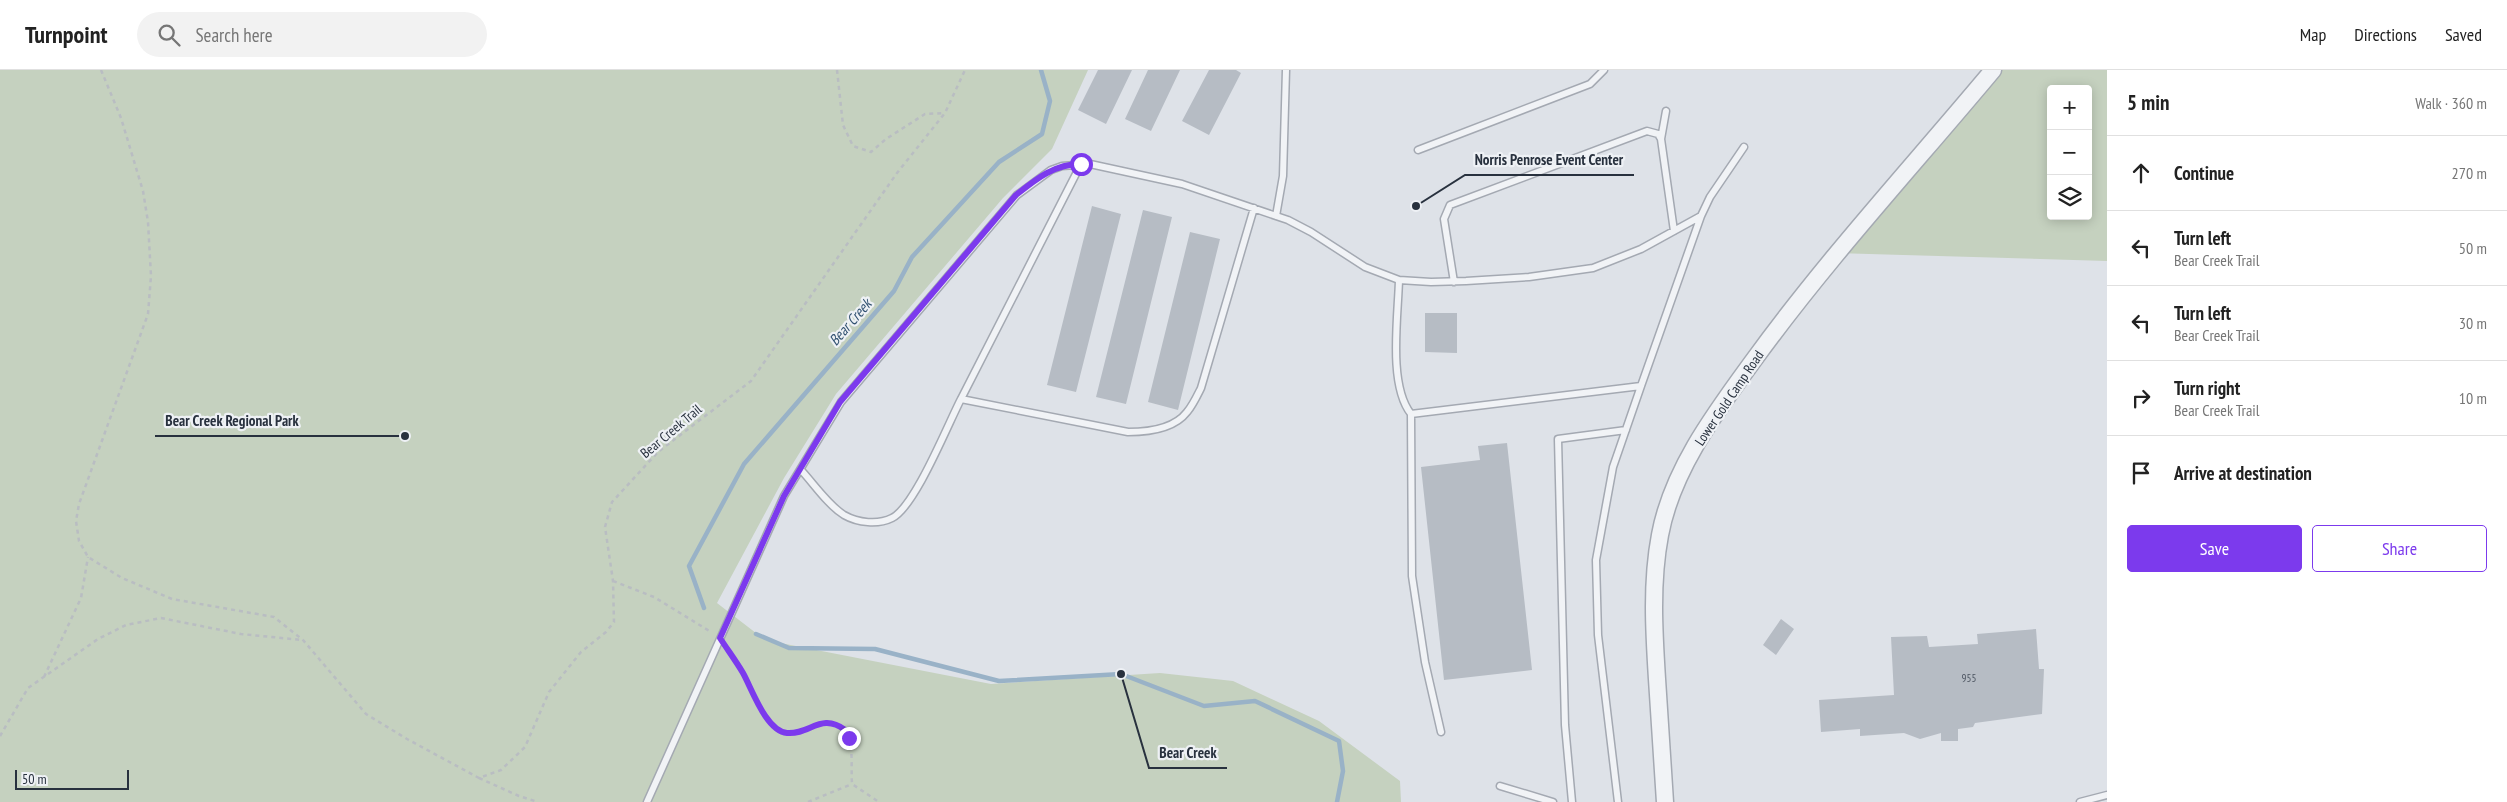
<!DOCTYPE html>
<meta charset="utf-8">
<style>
body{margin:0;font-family:"PT Sans Narrow",sans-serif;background:#f2f2f2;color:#222}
.controls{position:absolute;right:15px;top:15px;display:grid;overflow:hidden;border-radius:5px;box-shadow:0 2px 12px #0003}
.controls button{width:45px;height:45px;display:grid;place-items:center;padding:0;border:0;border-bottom:1px solid #e0e0e0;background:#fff;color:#222;font:25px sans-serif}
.scale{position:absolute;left:15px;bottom:12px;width:114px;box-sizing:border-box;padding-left:5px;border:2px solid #28313e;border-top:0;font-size:14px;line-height:18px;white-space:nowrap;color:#28313e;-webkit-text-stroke:4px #eef1f5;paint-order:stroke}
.stop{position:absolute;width:15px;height:15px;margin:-11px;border:4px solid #7c3aed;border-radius:50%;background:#fff}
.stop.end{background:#7c3aed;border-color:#fff;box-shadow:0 1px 5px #0008}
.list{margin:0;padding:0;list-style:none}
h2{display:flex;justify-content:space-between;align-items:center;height:65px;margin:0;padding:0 20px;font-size:21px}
h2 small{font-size:16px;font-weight:400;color:#767676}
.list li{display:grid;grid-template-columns:32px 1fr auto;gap:15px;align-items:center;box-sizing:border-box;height:75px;padding:0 20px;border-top:1px solid #e0e0e0}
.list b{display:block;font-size:19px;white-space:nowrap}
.list p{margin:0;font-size:16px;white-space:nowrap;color:#767676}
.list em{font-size:16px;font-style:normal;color:#767676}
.actions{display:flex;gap:10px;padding:15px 20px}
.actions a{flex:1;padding:11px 0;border:1px solid #7c3aed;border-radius:5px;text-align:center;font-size:18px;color:#7c3aed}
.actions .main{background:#7c3aed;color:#fff}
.icon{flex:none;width:28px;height:28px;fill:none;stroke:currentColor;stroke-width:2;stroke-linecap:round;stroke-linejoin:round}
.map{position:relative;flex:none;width:2107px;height:732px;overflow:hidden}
header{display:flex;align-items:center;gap:30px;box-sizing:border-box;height:70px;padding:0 25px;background:#fff;border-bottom:1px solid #e0e0e0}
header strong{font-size:24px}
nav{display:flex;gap:28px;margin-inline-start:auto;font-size:18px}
.search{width:350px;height:45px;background:#f2f2f2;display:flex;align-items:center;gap:12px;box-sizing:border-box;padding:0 18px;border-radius:28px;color:#767676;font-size:19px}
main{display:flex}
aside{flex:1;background:#fff}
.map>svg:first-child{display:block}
.green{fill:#c5d1bf;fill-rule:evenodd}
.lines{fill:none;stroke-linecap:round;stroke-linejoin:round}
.stream{stroke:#99b2c7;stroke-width:4.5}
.building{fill:#b6bcc4}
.service-casing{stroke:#a4a9b2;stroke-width:9}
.tertiary-casing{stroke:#a4a9b2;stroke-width:19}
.path{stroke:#b9bdc2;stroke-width:2.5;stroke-dasharray:4 4;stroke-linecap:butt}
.service{stroke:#f1f3f6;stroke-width:6}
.tertiary{stroke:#f1f3f6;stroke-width:16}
.route{stroke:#7c3aed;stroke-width:6}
.labels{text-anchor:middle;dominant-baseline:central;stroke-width:4.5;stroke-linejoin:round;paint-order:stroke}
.number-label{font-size:11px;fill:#4c5460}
.street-label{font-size:14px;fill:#28313e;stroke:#eef1f5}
.water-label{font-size:15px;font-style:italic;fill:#325271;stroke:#eef1f5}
.leader{fill:none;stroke:#28313e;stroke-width:2}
.callout-dot{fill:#28313e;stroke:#eef1f5;stroke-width:2}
.callout-label{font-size:15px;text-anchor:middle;font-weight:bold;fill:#28313e;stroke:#eef1f5;stroke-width:4.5;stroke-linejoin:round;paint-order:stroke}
</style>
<header>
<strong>Turnpoint</strong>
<div class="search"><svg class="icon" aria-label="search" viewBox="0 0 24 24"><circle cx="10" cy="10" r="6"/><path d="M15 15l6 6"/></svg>Search here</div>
<nav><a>Map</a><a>Directions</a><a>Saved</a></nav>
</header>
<main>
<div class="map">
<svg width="2107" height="732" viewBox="0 0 2107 732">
<rect width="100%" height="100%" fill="#dee2e8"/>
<!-- green -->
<path class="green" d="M0,0H1088L1052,79L1003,128L836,324L784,408L717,533L765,570L991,614L1160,603L1233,611L1319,651L1400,711L1401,732H0Z
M1993,0H2107V191L1835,183ZM2051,19H2088V146H2051Z"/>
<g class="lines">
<!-- stream -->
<path class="stream" d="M704,538L689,496L744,394L894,221L912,187L999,92L1042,64L1050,31L1041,0
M756,564L789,578L875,579L999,611L1121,604L1204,636L1255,631L1339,671L1343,701L1337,732"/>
</g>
<!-- building -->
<path class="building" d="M1098,0H1132L1106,54L1078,40Z
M1148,0H1180L1151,61L1125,49Z
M1209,0H1236L1241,3L1209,65L1182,51Z
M1092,136L1121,144L1076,322L1047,315Z
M1143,140L1172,147L1126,334L1096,327Z
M1190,162L1220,169L1178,340L1148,332Z
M1425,243H1457V283L1425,282Z
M1507,373L1532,600L1444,610L1421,397L1480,390L1478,376Z
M1781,549L1794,559L1776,585L1763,575Z
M2036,559L2039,599H2044L2042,644L1975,653L1973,657L1958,659V671H1941V663L1920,669L1904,663L1860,666V659L1821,662L1819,630L1894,625L1891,567L1927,566L1929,577L1978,574L1977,564Z"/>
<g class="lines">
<defs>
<path id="service" d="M1661,69L1666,41
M1418,80L1590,14L1604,0
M1081,94L961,329L1128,362C1148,362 1174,359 1187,342C1193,335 1197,326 1201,318L1254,138
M1276,146L1283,106L1286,0
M1399,210C1398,247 1388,315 1411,344L1641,316L1701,146
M1454,212L1444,149L1450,135L1647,61L1658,64L1661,69L1674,161
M1411,344L1412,506L1425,592L1441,662
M801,400C814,414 828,435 844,445C858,453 878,455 892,448C915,437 948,354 961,329
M1500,716L1553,732
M647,732L784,426L841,332L1017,125L1051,100L1062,96L1090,94L1182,114L1288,150L1311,162L1365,197L1399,210L1431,212L1466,211L1529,207L1593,198L1641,179L1701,146L1710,127L1744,77
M1572,732L1565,655L1558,369L1626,360
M1618,732L1598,565L1596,490L1613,397L1641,316
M2080,732L2107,725"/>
<path id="tertiary" d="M1665,732C1662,691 1660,650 1657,609C1654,562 1651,512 1660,465C1672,400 1715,343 1753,291C1827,189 1912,97 1993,0"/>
</defs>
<!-- service casing -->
<use href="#service" class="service-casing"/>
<!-- tertiary casing -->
<use href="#tertiary" class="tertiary-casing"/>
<!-- path -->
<path class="path" d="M101,0L121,48L143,121L148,152L151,206L148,244L79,434L76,451L79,471L88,487L122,508L172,529L274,547L303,570L366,644L407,669L479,708L501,700L525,677L549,622L581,582L606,562L614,552L613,511L605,457L612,432L658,382L751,311L897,103L945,43L965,0
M837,0L843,55L853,76L871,82L886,69L925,44L945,43
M613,511L654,527L711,562
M727,579C733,587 739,595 744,604C753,622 761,648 778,659C799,672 839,633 849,668C853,681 851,699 852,714L879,732
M44,607L81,528L88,487
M0,666L28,618L98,569L126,555L161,548L241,564L302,570
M479,708L519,726L538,732
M808,732L852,714"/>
<!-- service -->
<use href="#service" class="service"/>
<!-- tertiary -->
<use href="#tertiary" class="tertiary"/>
</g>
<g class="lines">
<!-- route -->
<path class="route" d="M849,668L845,660C821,642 810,665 787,663C766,661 752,619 743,603C736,591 727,579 720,568L784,426L840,332L1016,125C1036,109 1054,94 1081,94"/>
</g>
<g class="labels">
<!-- number labels -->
<g class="number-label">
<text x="1969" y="608">955</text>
</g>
<!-- street labels -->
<g class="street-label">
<text transform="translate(1729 328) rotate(-56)">Lower Gold Camp Road</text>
<text transform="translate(671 361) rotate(-40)">Bear Creek Trail</text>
</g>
<!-- water labels -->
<g class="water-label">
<text transform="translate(850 252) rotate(-49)">Bear Creek</text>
</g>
</g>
<!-- callouts -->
<path class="leader" d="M1416 136L1465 105H1634M405 366L309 366H155M1121 604L1149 698H1227"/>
<g class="callout-dot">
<circle cx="1416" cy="136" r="5"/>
<circle cx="405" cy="366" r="5"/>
<circle cx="1121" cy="604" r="5"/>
</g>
<g class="callout-label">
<text x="1549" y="95">Norris Penrose Event Center</text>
<text x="232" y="356">Bear Creek Regional Park</text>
<text x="1188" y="688">Bear Creek</text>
</g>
</svg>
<div class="controls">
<button>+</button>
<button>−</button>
<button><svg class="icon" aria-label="layers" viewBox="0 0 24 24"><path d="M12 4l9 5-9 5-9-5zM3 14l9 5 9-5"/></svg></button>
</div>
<div class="scale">50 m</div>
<div class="stop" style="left:1081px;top:94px"></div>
<div class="stop end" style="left:849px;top:668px"></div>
</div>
<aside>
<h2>5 min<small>Walk · 360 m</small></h2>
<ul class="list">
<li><svg class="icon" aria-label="ahead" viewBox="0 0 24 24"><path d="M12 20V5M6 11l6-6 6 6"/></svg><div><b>Continue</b></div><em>270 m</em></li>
<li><svg class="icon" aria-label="left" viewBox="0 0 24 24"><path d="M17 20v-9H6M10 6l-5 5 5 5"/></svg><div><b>Turn left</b><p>Bear Creek Trail</p></div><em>50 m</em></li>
<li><svg class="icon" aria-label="left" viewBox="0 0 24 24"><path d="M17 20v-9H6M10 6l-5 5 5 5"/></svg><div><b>Turn left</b><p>Bear Creek Trail</p></div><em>30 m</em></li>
<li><svg class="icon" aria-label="right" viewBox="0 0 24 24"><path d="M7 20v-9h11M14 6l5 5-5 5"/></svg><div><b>Turn right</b><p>Bear Creek Trail</p></div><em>10 m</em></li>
<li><svg class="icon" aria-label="arrive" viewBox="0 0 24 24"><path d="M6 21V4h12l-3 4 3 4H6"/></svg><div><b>Arrive at destination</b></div></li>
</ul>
<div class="actions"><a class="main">Save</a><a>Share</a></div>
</aside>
</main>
